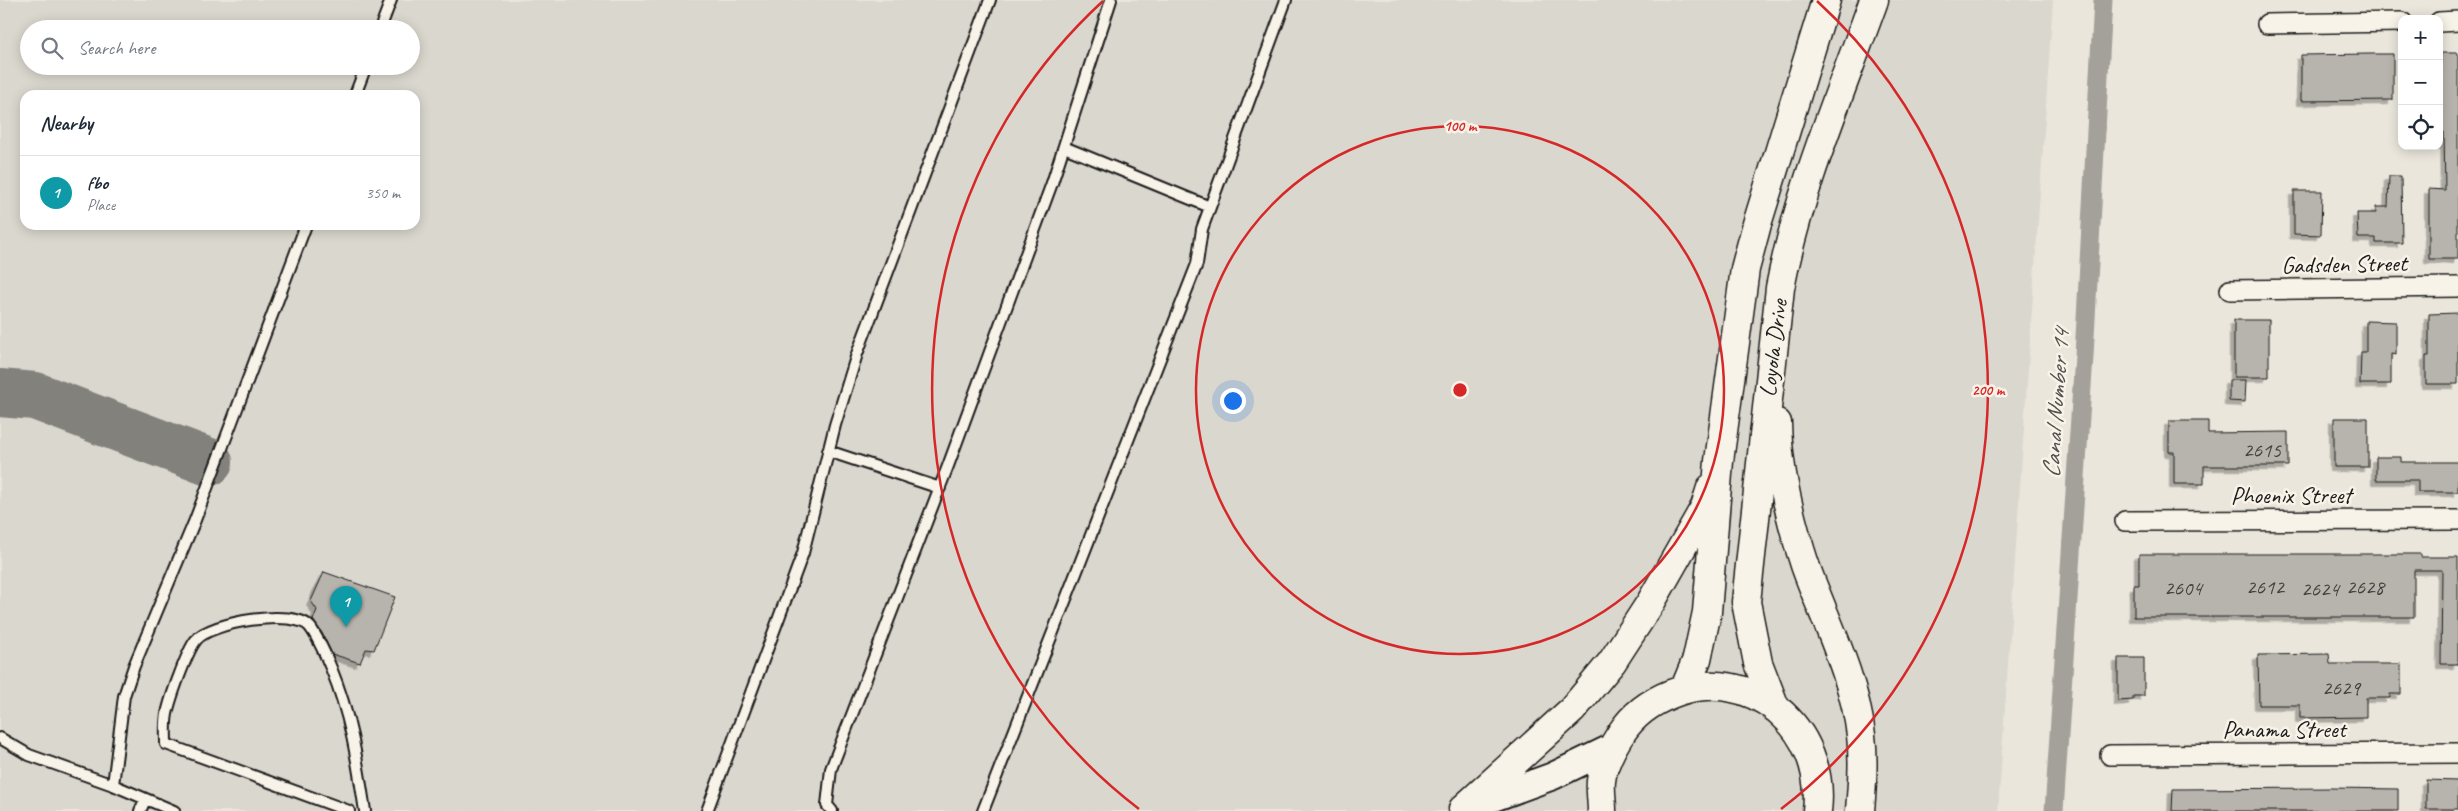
<!DOCTYPE html>
<meta charset="utf-8">
<style>
body{margin:0;font-family:Caveat,sans-serif;background:#f2f2f3;color:#1f2937}
.controls{position:absolute;right:15px;top:15px;display:grid;overflow:hidden;border-radius:10px;box-shadow:0 2px 12px #0003}
.controls button{width:45px;height:45px;display:grid;place-items:center;padding:0;border:0;border-bottom:1px solid #e0e1e3;background:#fff;color:#1f2937;font:25px sans-serif}
.you{position:absolute;left:1232px;top:400px;width:18px;height:18px;margin:-12px;border:4px solid #fff;border-radius:50%;background:#1a73e8;box-shadow:0 0 0 8px #1a73e833}
.badge{display:grid;place-items:center;width:32px;height:32px;border-radius:50%;background:#1f6fb2;color:#fff;font-size:16px;font-weight:700}
.pin{position:absolute;translate:-50% -41px;filter:drop-shadow(0 1px 2px #0008)}
.pin::after{content:'';position:absolute;top:26px;width:18px;height:15px;background:inherit;clip-path:polygon(0 0,100% 0,50% 100%)}
.list{margin:0;padding:0;list-style:none}
h2{display:flex;justify-content:space-between;align-items:center;height:65px;margin:0;padding:0 20px;font-size:21px}
h2 small{font-size:16px;font-weight:400;color:#747a83}
.list li{display:grid;grid-template-columns:32px 1fr auto;gap:15px;align-items:center;box-sizing:border-box;height:75px;padding:0 20px;border-top:1px solid #e0e1e3}
.list b{display:block;font-size:19px;white-space:nowrap}
.list p{margin:0;font-size:16px;white-space:nowrap;color:#747a83}
.list em{font-size:16px;font-style:normal;color:#747a83}
.icon{flex:none;width:28px;height:28px;fill:none;stroke:currentColor;stroke-width:2;stroke-linecap:round;stroke-linejoin:round}
.map{position:relative;flex:none;width:2458px;height:811px;overflow:hidden}
.search{position:absolute;background:#fff;box-shadow:0 2px 12px #0003;left:20px;top:20px;width:400px;height:55px;display:flex;align-items:center;gap:12px;box-sizing:border-box;padding:0 18px;border-radius:28px;color:#747a83;font-size:19px}
.panel{position:absolute;background:#fff;box-shadow:0 2px 12px #0003;left:20px;top:90px;width:400px;height:140px;border-radius:15px}
.map>svg:first-child{display:block}
.built{fill:#dad7ce;fill-rule:evenodd}
.lines{fill:none;stroke-linecap:round;stroke-linejoin:round}
.canal{stroke:#a3a19a;stroke-width:19}
.taxiway{stroke:#83817c;stroke-width:48}
.building{fill:#b6b4ac;stroke:#1c1c1c;filter:url(#shadow)}
.service-casing{stroke:#1c1c1c;stroke-width:14}
.minor-casing{stroke:#1c1c1c;stroke-width:22}
.secondary-casing{stroke:#1c1c1c;stroke-width:30}
.primary-casing{stroke:#1c1c1c;stroke-width:31}
.service{stroke:#f7f3e8;stroke-width:10}
.minor{stroke:#f7f3e8;stroke-width:19}
.secondary{stroke:#f7f3e8;stroke-width:26}
.primary{stroke:#f7f3e8;stroke-width:28}
.ring{fill:none;stroke:#d62828;stroke-width:2.5}
.labels{text-anchor:middle;dominant-baseline:central;stroke-width:5;stroke-linejoin:round;paint-order:stroke}
.number-label{font-size:21px;fill:#424240}
.street-label{font-size:24px;fill:#1c1c1c;stroke:#f7f3e8}
.water-label{font-size:25px;font-style:italic;fill:#52514e;stroke:#f7f3e8}
.centre{fill:#d62828;stroke:#f7f3e8;stroke-width:2.5}
.ring-label{font-size:15px;text-anchor:middle;font-weight:bold;fill:#d62828;stroke:#f7f3e8;stroke-width:5;stroke-linejoin:round;paint-order:stroke}
</style>
<div class="map">
<svg width="2458" height="811" viewBox="0 0 2458 811">
<defs>
<filter id="shadow"><feDropShadow dx="-4.5" dy="4.5" stdDeviation="0" flood-color="#0004"/></filter>
</defs>
<rect width="100%" height="100%" fill="#eae6dc"/>
<filter id="ink" filterUnits="userSpaceOnUse"><feTurbulence type="fractalNoise" baseFrequency=".02" numOctaves="2"/><feDisplacementMap in="SourceGraphic" scale="10" xChannelSelector="R" yChannelSelector="G"/><feConvolveMatrix kernelMatrix="1 2 1 2 8 2 1 2 1" color-interpolation-filters="sRGB"/></filter>
<g filter="url(#ink)">
<!-- built -->
<path class="built" d="M0,0H2053L1998,811H0ZM29,29H411V66H29ZM25,95H415V225H25Z"/>
<g class="lines">
<!-- canal -->
<path class="canal" d="M2054,811L2084,356L2103,0"/>
<!-- taxiway -->
<path class="taxiway" d="M0,393L35,396L209,462"/>
</g>
<!-- building -->
<path class="building" d="M2441,53H2458V259H2429V189L2445,190L2444,132H2439Z
M2369,54H2393V100L2301,101V55Z
M2389,176H2401L2402,243H2376V238H2358L2357,213H2376V207H2388Z
M2294,191H2322L2321,235L2294,234Z
M2458,313V384H2426V356H2429V314Z
M2234,320H2269V377H2234Z
M2366,321L2396,322V355L2391,354V384H2360L2361,352H2366Z
M2229,380H2246L2245,402L2229,401Z
M2334,418H2368V467H2334Z
M2169,421H2208V433L2288,432V466H2204V484H2174V452H2169Z
M2376,457H2401V462H2458V492H2418V480H2376Z
M2139,554H2421V557H2458V664H2441L2442,570H2414V617H2134V585H2139Z
M324,572L395,597L374,650L366,649L360,663L332,654L322,633L313,620L317,610L311,601Z
M2329,654L2330,664H2401V694H2390V698H2366V717L2300,718V705H2259L2258,655Z
M2118,658H2144V696H2133V700L2118,701Z
M2426,780L2458,781V809H2426Z
M2332,788L2398,789V811H2172L2173,789Z"/>
<g class="lines">
<defs>
<path id="service" d="M380,29L391,0
M355,95L366,66
M1064,147L1210,207
M828,451L940,488
M0,738L29,755L113,785L174,811
M113,785L124,696L134,666L195,520L306,225
M140,811L145,800
M349,811L166,744C166,734 165,724 167,714C170,699 187,651 196,640C210,622 295,608 310,627C319,639 325,654 331,668C351,717 357,759 365,811
M707,811L803,553L835,425L857,354L990,0
M832,811L827,805L831,769L948,466L1052,183L1111,0
M983,811L1197,264L1202,229L1286,0"/>
<path id="minor" d="M2439,22L2458,21
M2267,24L2402,22
M2230,290L2458,287
M2125,521L2458,520
M2110,755L2458,753"/>
<path id="secondary" d="M1466,808L1553,776L1611,748"/>
<path id="primary" d="M1777,423C1778,471 1790,519 1805,565C1825,621 1854,675 1861,735C1864,760 1862,786 1860,811
M1685,688L1697,659L1707,612L1719,461L1745,269L1757,224L1826,0
M1775,707L1758,663L1746,602L1780,288C1799,189 1840,95 1874,0
M1463,809L1572,710L1612,662L1651,602L1705,507L1711,488
M1602,811C1602,801 1600,790 1601,781C1603,763 1612,747 1622,732C1634,714 1651,702 1671,694C1751,662 1827,729 1817,811"/>
</defs>
<!-- service casing -->
<use href="#service" class="service-casing"/>
<!-- minor casing -->
<use href="#minor" class="minor-casing"/>
<!-- secondary casing -->
<use href="#secondary" class="secondary-casing"/>
<!-- primary casing -->
<use href="#primary" class="primary-casing"/>
<!-- service -->
<use href="#service" class="service"/>
<!-- minor -->
<use href="#minor" class="minor"/>
<!-- secondary -->
<use href="#secondary" class="secondary"/>
<!-- primary -->
<use href="#primary" class="primary"/>
</g>
</g>
<!-- distance rings -->
<g class="ring">
<circle cx="1460" cy="390" r="264"/>
<path d="M1139 809A528 528 0 0 1 1103 1M1817 1A528 528 0 0 1 1781 809"/>
</g>
<g class="labels">
<!-- number labels -->
<g class="number-label">
<text x="2262" y="450">2615</text>
<text x="2265" y="587">2612</text>
<text x="2365" y="587">2628</text>
<text x="2183" y="588">2604</text>
<text x="2320" y="589">2624</text>
<text x="2341" y="688">2629</text>
</g>
<!-- street labels -->
<g class="street-label">
<text transform="translate(2344 264) rotate(-1)">Gadsden Street</text>
<text transform="translate(1773 348) rotate(-83)">Loyola Drive</text>
<text x="2291" y="495">Phoenix Street</text>
<text x="2284" y="729">Panama Street</text>
</g>
<!-- water labels -->
<g class="water-label">
<text transform="translate(2056 404) rotate(-86)">Canal Number 14</text>
</g>
</g>
<circle cx="1460" cy="390" r="8" class="centre"/>
<g class="ring-label">
<text x="1460" y="131">100 m</text>
<text x="1988" y="395">200 m</text>
</g>
</svg>
<div class="controls">
<button>+</button>
<button>−</button>
<button><svg class="icon" aria-label="locate" viewBox="0 0 24 24"><circle cx="12" cy="12" r="6"/><path d="M12 2v4M12 18v4M2 12h4M18 12h4"/></svg></button>
</div>
<div class="you"></div>
<div class="pin badge" style="left:346px;top:627px;background:#0f9aa8">1</div>
<div class="search"><svg class="icon" aria-label="search" viewBox="0 0 24 24"><circle cx="10" cy="10" r="6"/><path d="M15 15l6 6"/></svg>Search here</div>
<section class="panel">
<h2>Nearby<small></small></h2>
<ul class="list">
<li><span class="badge" style="background:#0f9aa8">1</span><div><b>fbo</b><p>Place</p></div><em>350 m</em></li>
</ul>
</section>
</div>
